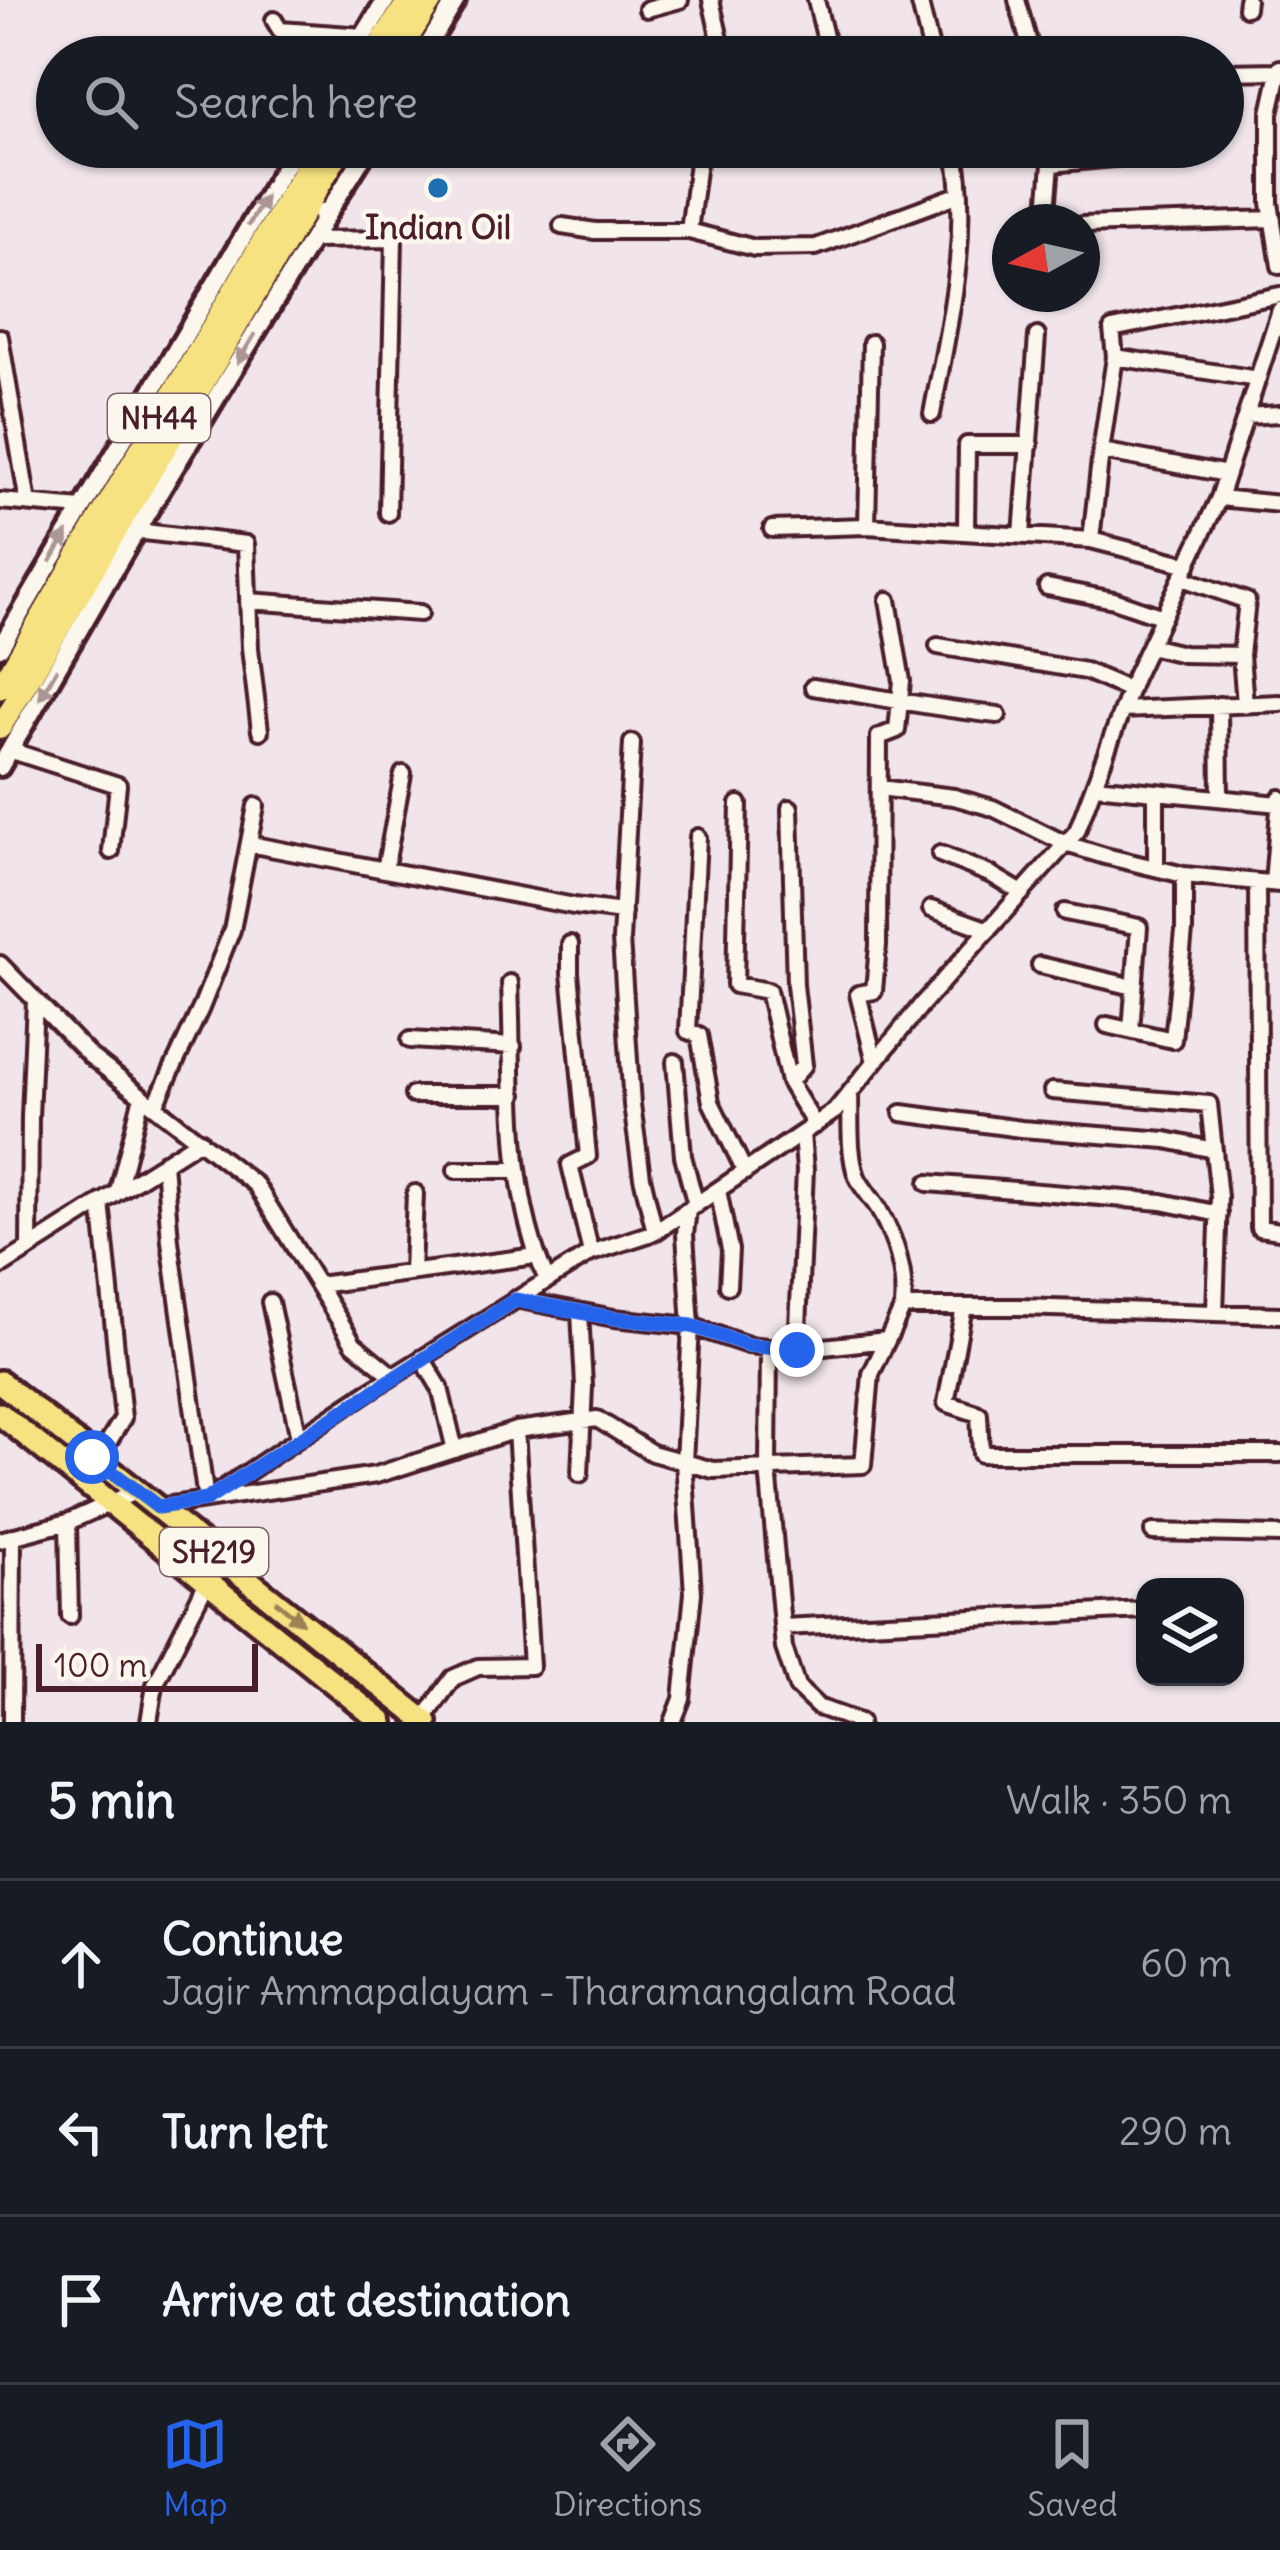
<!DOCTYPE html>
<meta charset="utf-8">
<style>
body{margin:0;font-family:Delius,sans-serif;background:#242831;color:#f1f3f6}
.controls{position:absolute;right:36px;bottom:36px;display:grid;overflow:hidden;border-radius:24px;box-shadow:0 3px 9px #0004}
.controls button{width:108px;height:108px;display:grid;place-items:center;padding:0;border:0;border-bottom:3px solid #363941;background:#171b24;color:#f1f3f6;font:60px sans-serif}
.compass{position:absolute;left:992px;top:204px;width:108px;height:108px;border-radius:50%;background:#171b24;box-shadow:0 3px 9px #0004;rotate:262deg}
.scale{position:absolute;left:36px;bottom:30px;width:222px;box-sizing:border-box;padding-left:12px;border:6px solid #4a1f2b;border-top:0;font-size:33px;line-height:42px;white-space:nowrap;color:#4a1f2b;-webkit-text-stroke:9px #fbf7ec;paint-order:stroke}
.stop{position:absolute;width:36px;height:36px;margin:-27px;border:9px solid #2563eb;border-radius:50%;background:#fff}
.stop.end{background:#2563eb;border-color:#fff;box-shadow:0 3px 12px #0008}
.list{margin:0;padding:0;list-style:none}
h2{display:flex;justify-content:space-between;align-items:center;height:156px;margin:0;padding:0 48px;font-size:51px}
h2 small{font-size:39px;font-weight:400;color:#9ea1a6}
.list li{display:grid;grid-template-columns:78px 1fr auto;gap:36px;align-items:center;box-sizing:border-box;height:168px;padding:0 48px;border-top:3px solid #363941}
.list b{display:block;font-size:45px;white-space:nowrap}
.list p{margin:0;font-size:39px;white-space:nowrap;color:#9ea1a6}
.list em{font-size:39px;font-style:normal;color:#9ea1a6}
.icon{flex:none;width:66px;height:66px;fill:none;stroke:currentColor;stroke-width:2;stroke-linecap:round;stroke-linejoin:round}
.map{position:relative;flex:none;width:1280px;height:1722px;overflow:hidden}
.search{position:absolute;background:#171b24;box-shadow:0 3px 9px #0004;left:36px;right:36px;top:36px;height:132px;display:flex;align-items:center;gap:30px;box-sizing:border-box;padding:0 42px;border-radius:66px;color:#9ea1a6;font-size:45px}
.sheet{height:660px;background:#171b24}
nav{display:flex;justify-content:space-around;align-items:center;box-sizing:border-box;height:168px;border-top:3px solid #363941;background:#171b24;font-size:33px;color:#9ea1a6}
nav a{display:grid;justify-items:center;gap:6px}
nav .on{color:#2563eb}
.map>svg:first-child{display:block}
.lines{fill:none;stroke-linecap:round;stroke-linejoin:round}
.minor-casing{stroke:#4a1f2b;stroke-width:22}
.tertiary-casing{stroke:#4a1f2b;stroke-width:26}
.primary-casing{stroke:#4a1f2b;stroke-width:30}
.trunk-casing{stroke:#4a1f2b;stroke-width:30}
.minor{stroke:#fbf7ec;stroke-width:14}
.tertiary{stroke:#fbf7ec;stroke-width:16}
.primary{stroke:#f7e281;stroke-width:21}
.trunk{stroke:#f7e281;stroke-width:21}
.oneway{fill:#ab9695}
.oneway2{fill:#a08056}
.route{stroke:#2563eb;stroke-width:15}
.poi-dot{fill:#1f6fb2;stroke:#fbf7ec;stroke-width:4.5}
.labels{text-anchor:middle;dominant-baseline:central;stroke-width:9;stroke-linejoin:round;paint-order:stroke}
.shield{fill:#fbf7ec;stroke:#7f6065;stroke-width:3}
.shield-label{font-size:30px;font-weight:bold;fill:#4a1f2b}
.poi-label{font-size:33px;font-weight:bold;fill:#4a1f2b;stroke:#fbf7ec}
</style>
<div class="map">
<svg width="1280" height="1722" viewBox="0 0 1280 1722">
<rect width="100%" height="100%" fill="#f1e5eb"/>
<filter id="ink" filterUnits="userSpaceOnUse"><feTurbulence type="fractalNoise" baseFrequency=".00833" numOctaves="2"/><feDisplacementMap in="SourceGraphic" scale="24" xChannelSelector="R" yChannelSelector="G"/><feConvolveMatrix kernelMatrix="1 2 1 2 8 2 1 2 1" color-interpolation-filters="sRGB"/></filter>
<g filter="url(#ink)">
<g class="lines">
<defs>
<path id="minor" d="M711,0L724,57
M816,0L830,57
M919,0L933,57
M1017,0L1033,57
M1246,8L1247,0
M647,9L680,0
M274,20L280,30L364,36
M1097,57L1107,54
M1280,68L1270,113V203L1280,266
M1223,72L1279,71
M1051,164L1207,149
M1046,222L1051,164L1048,147
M1082,225L1273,219
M562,226L595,231H689L755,248L816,247L960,194
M689,231L700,147
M311,240L394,239L388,513
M0,337L28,503
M1115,357L1112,329L1280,295
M932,414C948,328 972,235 954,147
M1246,416L1280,414
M1101,451L1115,357L1258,379
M1219,498L1280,504
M0,501L82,508
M867,526L871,343
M772,529L867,526L1091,540L1188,565
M966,530L967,445H1030
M136,531L246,544L250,648L260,731
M1022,535L1037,336
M1091,540L1101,451L1227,474
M1182,578L1247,601L1241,655L1245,704
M1047,587L1114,600L1163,617
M248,601L420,613
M938,646L1085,671L1130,690
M1149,646L1183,654L1241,655
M813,687C875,696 936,709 998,715
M1219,705L1220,798
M1122,710L1280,703
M632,743L621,940L632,1105L642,1177L655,1232
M9,750L118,785L111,851
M1094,786L1279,804
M879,788L954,797L993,808L1066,844L1105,856L1184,875V931L1173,1040L1107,1025
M1156,792V868
M739,804L735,985L768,991L789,1082L815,1125
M698,837L688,1031L699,1035L711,1102L745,1172
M249,844L574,906L623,912
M940,854L992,875L1022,893
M385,870L403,774
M1184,875L1280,884
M1257,882L1259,1228L1280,1231
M1273,883L1280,798
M931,909L989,930
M1065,912L1139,927L1131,1030
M570,944V973L588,1156L570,1165L591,1253
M0,964L90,1056L256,1185L354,1344L393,1376
M1040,965L1134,987
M510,983C514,1081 506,1189 547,1280
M410,1040L513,1046
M675,1062L683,1156L696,1205
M875,1062L858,994L874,991L878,945L879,737L897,730L902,681L888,600
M789,1082L804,1065L795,985L790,808
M1052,1091L1209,1104L1219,1197L1215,1313
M850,1093C851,1119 848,1152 857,1177C862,1188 872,1198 878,1208C896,1241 906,1270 903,1307
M413,1095H514
M155,1106L201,1008L232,930L256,806
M902,1113L1021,1129L1166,1140L1214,1150
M164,1162L170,1241L206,1500L368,1392L591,1253L655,1232L835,1111L923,1003L1077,831L1134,678L1219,498L1280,310
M456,1170H517
M928,1183L1162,1202L1219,1214
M718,1190L730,1250L728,1286
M118,1191L142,1096
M29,1248L30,1117L35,1000
M0,1267L200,1140
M412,1272L415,1193
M318,1285L536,1256
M515,1299L614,1318L691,1326L748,1345L797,1350L887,1340
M270,1302L299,1438
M964,1307L946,1403L979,1414L981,1454H1280
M769,1348L768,1468L784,1648L797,1687L818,1707L860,1722
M797,1350L805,1170L802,1134
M422,1358L440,1388L455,1450
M92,1457L109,1441L123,1418L101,1202
M580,1474L584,1386L580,1312
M158,1507L376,1475L516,1430L597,1419L652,1453L713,1470L863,1465L871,1374L903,1307H1019L1280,1315
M68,1522L70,1616
M1153,1532L1280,1535
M0,1540L68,1522L137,1491
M782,1627L1145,1610
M423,1720L453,1678L478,1667L531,1666L516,1430
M12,1722L13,1536
M149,1722L155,1685L208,1580
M673,1722L682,1699L693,1593L684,1462L691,1326L685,1234L688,1210"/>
<path id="tertiary" d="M355,57L359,43L386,0
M421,57L456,0
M321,214L330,209L369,147
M0,648L296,147
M0,767L136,531L330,209"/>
<path id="primary" d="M0,1382L426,1722
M0,1414L382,1722"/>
<path id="trunk" d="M372,57L409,0
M396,57L432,0
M0,688L318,147
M0,728L342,147"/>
</defs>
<!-- minor casing -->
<use href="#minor" class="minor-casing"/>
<!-- tertiary casing -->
<use href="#tertiary" class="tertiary-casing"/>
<!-- primary casing -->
<use href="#primary" class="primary-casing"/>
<!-- trunk casing -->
<use href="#trunk" class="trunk-casing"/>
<!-- minor -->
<use href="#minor" class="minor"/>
<!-- tertiary -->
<use href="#tertiary" class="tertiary"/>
<!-- primary -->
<use href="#primary" class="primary"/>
<!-- trunk -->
<use href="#trunk" class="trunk"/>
</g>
<!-- one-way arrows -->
<defs><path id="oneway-solid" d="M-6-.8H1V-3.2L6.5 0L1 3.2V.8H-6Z" transform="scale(3)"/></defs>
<g class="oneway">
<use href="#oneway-solid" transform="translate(257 211) rotate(-59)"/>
<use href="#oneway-solid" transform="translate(246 349) rotate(121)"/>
<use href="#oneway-solid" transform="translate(59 547) rotate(-60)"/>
<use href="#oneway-solid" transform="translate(48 684) rotate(120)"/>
</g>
<use class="oneway2" href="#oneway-solid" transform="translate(289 1612) rotate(39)"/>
</g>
<g class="lines" filter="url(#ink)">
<!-- route -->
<path class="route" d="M92,1457L158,1507L206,1500L515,1300L614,1318L692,1326L748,1345L797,1350"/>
</g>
<!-- markers -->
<circle class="poi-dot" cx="438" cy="188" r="12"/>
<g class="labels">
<!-- shield labels -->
<g class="shield">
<rect x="108" y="394" width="102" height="48" rx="9"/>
<rect x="160" y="1528" width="108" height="48" rx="9"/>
</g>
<g class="shield-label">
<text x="159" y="418">NH44</text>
<text x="214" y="1552">SH219</text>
</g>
<!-- poi labels -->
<g class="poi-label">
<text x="438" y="227">Indian Oil</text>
</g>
</g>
</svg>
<div class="controls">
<button><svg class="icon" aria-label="layers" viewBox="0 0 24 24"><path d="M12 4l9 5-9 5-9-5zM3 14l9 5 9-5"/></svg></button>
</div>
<svg class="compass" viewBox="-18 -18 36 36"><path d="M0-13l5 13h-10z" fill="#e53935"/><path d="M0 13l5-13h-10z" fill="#9ea1a6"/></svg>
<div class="scale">100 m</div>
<div class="stop" style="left:92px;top:1457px"></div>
<div class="stop end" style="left:797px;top:1350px"></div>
<div class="search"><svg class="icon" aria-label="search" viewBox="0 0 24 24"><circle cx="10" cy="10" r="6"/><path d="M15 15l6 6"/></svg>Search here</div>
</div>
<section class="sheet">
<h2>5 min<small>Walk · 350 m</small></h2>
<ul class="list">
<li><svg class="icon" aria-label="ahead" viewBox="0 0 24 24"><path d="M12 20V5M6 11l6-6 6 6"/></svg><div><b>Continue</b><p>Jagir Ammapalayam - Tharamangalam Road</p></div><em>60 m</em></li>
<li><svg class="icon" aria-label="left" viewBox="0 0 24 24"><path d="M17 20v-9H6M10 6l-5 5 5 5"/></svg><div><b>Turn left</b></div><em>290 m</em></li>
<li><svg class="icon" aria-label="arrive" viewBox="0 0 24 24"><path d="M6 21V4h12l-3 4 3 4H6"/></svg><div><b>Arrive at destination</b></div></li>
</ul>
</section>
<nav>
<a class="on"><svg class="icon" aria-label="map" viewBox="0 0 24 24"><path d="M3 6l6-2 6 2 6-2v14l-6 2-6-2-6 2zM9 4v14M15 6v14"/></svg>Map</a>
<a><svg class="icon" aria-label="directions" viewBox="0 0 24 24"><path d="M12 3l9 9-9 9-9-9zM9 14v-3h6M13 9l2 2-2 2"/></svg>Directions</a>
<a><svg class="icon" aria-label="saved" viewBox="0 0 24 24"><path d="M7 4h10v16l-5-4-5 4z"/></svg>Saved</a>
</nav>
